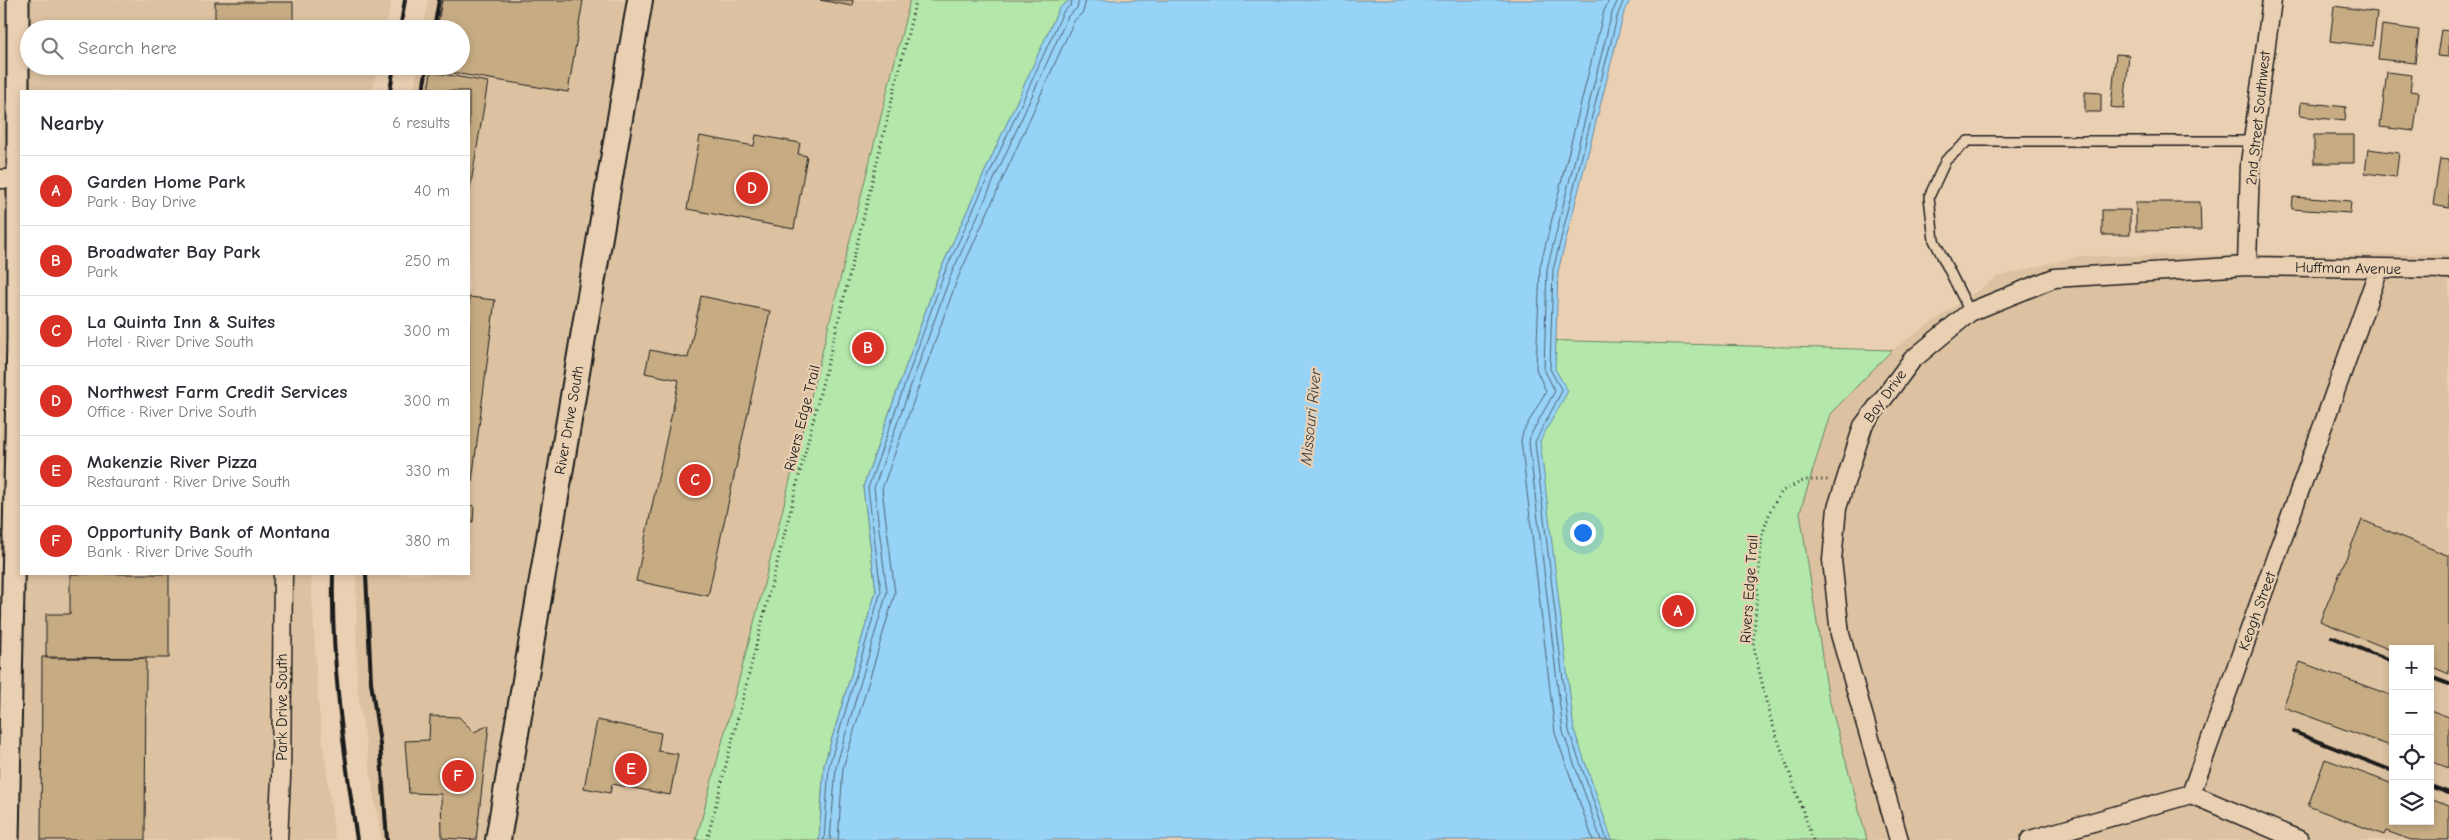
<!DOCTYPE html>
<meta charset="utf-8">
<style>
body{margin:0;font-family:"Comic Neue",sans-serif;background:#f2f2f3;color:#2b2b33}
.controls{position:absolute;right:15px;bottom:15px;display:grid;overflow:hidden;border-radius:0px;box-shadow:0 2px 8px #0003}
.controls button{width:45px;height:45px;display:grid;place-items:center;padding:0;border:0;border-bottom:1px solid #e1e1e2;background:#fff;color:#2b2b33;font:25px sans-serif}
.you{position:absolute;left:1582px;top:532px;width:18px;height:18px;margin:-12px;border:4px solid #fff;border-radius:50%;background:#1a73e8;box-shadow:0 0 0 8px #1a73e833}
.badge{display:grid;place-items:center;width:32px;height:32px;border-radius:50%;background:#d93025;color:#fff;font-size:16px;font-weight:700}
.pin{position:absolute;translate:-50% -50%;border:2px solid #fff;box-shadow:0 1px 5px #0006}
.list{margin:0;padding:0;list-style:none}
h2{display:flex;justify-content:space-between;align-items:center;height:65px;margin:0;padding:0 20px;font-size:21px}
h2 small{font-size:16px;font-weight:400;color:#7c7c81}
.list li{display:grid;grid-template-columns:32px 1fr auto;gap:15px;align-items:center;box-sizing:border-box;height:70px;padding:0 20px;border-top:1px solid #e1e1e2}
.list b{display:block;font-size:19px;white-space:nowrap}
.list p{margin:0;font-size:16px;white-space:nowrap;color:#7c7c81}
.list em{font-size:16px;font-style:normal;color:#7c7c81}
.icon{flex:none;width:28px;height:28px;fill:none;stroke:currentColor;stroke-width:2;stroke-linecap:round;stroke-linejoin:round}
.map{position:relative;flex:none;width:2449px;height:840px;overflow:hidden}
.search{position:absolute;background:#fff;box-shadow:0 2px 8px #0003;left:20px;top:20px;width:450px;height:55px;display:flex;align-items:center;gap:12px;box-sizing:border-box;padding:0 18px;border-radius:28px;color:#7c7c81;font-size:19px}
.panel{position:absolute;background:#fff;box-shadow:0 2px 8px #0003;left:20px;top:90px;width:450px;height:485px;border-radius:0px}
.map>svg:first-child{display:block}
.built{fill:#dcc2a1;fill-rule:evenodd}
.green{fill:#b3e8aa;stroke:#688263}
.water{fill:#97d2f7;stroke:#66899f}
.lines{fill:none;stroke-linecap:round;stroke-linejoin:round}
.shore{stroke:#4d6574;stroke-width:1}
.building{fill:#c7ac83;stroke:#1c1c1c}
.service-casing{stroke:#1c1c1c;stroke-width:12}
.minor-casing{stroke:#1c1c1c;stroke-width:21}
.tertiary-casing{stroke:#1c1c1c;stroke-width:25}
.secondary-casing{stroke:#1c1c1c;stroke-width:28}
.path{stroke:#1c1c1c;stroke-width:3;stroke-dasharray:1 4;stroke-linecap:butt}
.service{stroke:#ead0b2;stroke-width:9}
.minor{stroke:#ead0b2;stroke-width:18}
.tertiary{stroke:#ead0b2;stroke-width:21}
.secondary{stroke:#ead0b2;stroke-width:24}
.rail{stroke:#1c1c1c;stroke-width:4}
.labels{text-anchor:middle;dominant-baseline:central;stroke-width:4.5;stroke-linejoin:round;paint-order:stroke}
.street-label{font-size:15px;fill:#1c1c1c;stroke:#ead0b2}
.water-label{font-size:16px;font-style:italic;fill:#354048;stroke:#ead0b2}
</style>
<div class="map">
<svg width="2449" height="840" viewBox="0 0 2449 840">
<rect width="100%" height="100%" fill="#ead0b2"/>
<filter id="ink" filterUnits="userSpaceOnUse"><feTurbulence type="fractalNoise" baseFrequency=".02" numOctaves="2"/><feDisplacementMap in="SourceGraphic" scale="10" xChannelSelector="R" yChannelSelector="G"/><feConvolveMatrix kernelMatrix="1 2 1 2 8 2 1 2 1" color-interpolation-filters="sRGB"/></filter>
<g filter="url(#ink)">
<!-- built -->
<path class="built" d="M0,0H392L385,29H29V66H377L372,91H21V574H311L318,702L335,840H0Z
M428,0H910L760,600L696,840H381L357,687L356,574H469V91H414L418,66H461V29H424Z
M2449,254V840H1867L1828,695L1800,512L1830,413L1892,350L1997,277L2079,256ZM2393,649H2430V821H2393Z"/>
<!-- green -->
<path class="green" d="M910,0H1070L1059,9L939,273L863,487L876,591L824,765L819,840H696L760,600Z
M1538,340L1892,350L1830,414L1800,512L1828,695L1867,840H1586L1524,528Z"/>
<!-- water -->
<path class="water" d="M1070,0H1630L1623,16L1558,271L1555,369L1568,391L1540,441L1574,730L1612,840H819L824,765L876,591L863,487L939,273L1059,8Z"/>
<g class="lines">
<!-- shore -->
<path class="shore" d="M824,840L829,766L881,591L868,488L944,274L1063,12L1071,5L1072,0
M830,840L836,767L887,592L874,488L950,277L1068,16L1077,8L1079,0
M838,840L843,768L895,593L882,489L957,280L1074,21L1083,12L1086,0
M1593,840L1555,733L1521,440L1523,432L1546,391L1536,369L1540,267L1604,11L1609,0
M1601,840L1563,732L1529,443L1530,436L1555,391L1544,369L1547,269L1612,13L1618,0
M1607,840L1569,731L1535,442L1562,391L1550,369L1553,270L1618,14L1624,0"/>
</g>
<!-- building -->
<path class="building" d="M442,0H583L568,92L430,69L431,66H461V29H437Z
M820,0H853L852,6Z
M215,2H293V29H215Z
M2334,6L2377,12L2373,46L2330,41Z
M2382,25L2419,30L2415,63L2378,59Z
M2441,30L2449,31V57L2437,56Z
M2116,54L2129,55L2124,109L2111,107Z
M215,66H293V68L215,67Z
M431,72L488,82L469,195V91H428Z
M2387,72L2412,75L2410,91L2419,92L2414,131L2380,127Z
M2085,92L2101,93V112H2085Z
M2301,102L2346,107L2345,121L2300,116Z
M756,135L800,143L798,154L807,156L794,229L687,209L700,136L754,146Z
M2314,135H2354V163H2314Z
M2368,149L2399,153L2396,177L2365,173Z
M2440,159L2449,160V208L2433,205Z
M2293,197L2351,201L2350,213L2292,209Z
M2136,202H2200L2201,230L2136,231Z
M2102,210H2130V235H2102Z
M701,296L770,311L708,596L636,581L679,380L645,373L650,350L688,358Z
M469,297L495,300L469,505L474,506L473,522L469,521Z
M2362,520L2449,556V674L2430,666V649H2393V651L2320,621Z
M70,574H169V658H46V614H70Z
M42,657L146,658L145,840H41Z
M2300,662L2393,696V747L2283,707Z
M2430,710L2449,717V768L2430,761Z
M430,716L459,717L474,732L489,725L476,840L442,838L441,794L409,793L405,741L429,740Z
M597,720L661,733L658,751L678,754L670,795L612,784L610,793L584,788Z
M2325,759L2393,784V821H2430V798L2449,805V840H2411L2386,831L2384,835L2308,806Z"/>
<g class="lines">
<defs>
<path id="service" d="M1970,312L1934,240L1929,197L1946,160L1968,141H2253"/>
<path id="minor" d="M0,179H17
M2247,266L2250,163L2272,0
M2191,794L2299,840
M278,840L281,777L283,574
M1899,840L1840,634L1832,560L1837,508L1863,426L1912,360L1970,312L2054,278L2247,266L2449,269
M2030,840L2191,794L2379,269"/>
<path id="tertiary" d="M8,840L18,337V0"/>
<path id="secondary" d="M498,840L640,0"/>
</defs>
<!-- service casing -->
<use href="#service" class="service-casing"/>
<!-- minor casing -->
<use href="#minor" class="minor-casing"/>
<!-- tertiary casing -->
<use href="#tertiary" class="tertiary-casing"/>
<!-- secondary casing -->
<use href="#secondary" class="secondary-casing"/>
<!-- path -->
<path class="path" d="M707,840L841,310L916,0
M1813,840L1769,714L1753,643L1762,535L1771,509L1782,491L1805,480H1828"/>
<!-- service -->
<use href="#service" class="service"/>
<!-- minor -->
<use href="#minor" class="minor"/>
<!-- tertiary -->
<use href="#tertiary" class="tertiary"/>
<!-- secondary -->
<use href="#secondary" class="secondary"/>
<!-- rail -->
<path class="rail" d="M400,29L405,0
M434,29L439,0
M390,91L394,66
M423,91L427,66
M333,574C331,663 344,752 357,840
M366,574L371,682L380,744L387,840
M2332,637L2393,662
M2430,677L2449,684
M2294,732L2393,771
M2430,786L2449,793"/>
</g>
</g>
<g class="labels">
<!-- street labels -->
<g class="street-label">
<text transform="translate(2258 118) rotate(-84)">2nd Street Southwest</text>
<text transform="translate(2348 268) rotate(1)">Huffman Avenue</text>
<text transform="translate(1885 396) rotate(-54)">Bay Drive</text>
<text transform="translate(802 418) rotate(-76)">Rivers Edge Trail</text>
<text transform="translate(569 420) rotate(-80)">River Drive South</text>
<text transform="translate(1749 589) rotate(-86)">Rivers Edge Trail</text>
<text transform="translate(2257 611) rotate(-70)">Keogh Street</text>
<text transform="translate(282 707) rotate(-90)">Park Drive South</text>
</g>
<!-- water labels -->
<g class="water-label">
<text transform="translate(1311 417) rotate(-84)">Missouri River</text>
</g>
</g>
</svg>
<div class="controls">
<button>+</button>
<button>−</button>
<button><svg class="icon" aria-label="locate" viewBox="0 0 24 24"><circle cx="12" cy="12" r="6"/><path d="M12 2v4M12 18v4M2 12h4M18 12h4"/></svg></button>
<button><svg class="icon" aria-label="layers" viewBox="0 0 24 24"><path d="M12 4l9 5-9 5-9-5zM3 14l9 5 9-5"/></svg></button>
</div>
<div class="you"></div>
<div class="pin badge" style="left:1678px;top:611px">A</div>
<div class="pin badge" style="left:868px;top:348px">B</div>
<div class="pin badge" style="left:695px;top:480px">C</div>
<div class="pin badge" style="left:752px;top:188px">D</div>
<div class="pin badge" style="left:631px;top:769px">E</div>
<div class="pin badge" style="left:458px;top:776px">F</div>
<div class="search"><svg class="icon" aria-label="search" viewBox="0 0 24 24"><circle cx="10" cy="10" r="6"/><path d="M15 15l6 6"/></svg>Search here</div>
<section class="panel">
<h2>Nearby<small>6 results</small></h2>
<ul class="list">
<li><span class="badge">A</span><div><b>Garden Home Park</b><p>Park · Bay Drive</p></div><em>40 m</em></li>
<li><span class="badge">B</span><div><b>Broadwater Bay Park</b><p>Park</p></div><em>250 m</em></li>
<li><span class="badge">C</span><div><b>La Quinta Inn &amp; Suites</b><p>Hotel · River Drive South</p></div><em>300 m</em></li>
<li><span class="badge">D</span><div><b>Northwest Farm Credit Services</b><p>Office · River Drive South</p></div><em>300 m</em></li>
<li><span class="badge">E</span><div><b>Makenzie River Pizza</b><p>Restaurant · River Drive South</p></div><em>330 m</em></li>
<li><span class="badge">F</span><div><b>Opportunity Bank of Montana</b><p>Bank · River Drive South</p></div><em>380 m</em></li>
</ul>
</section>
</div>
